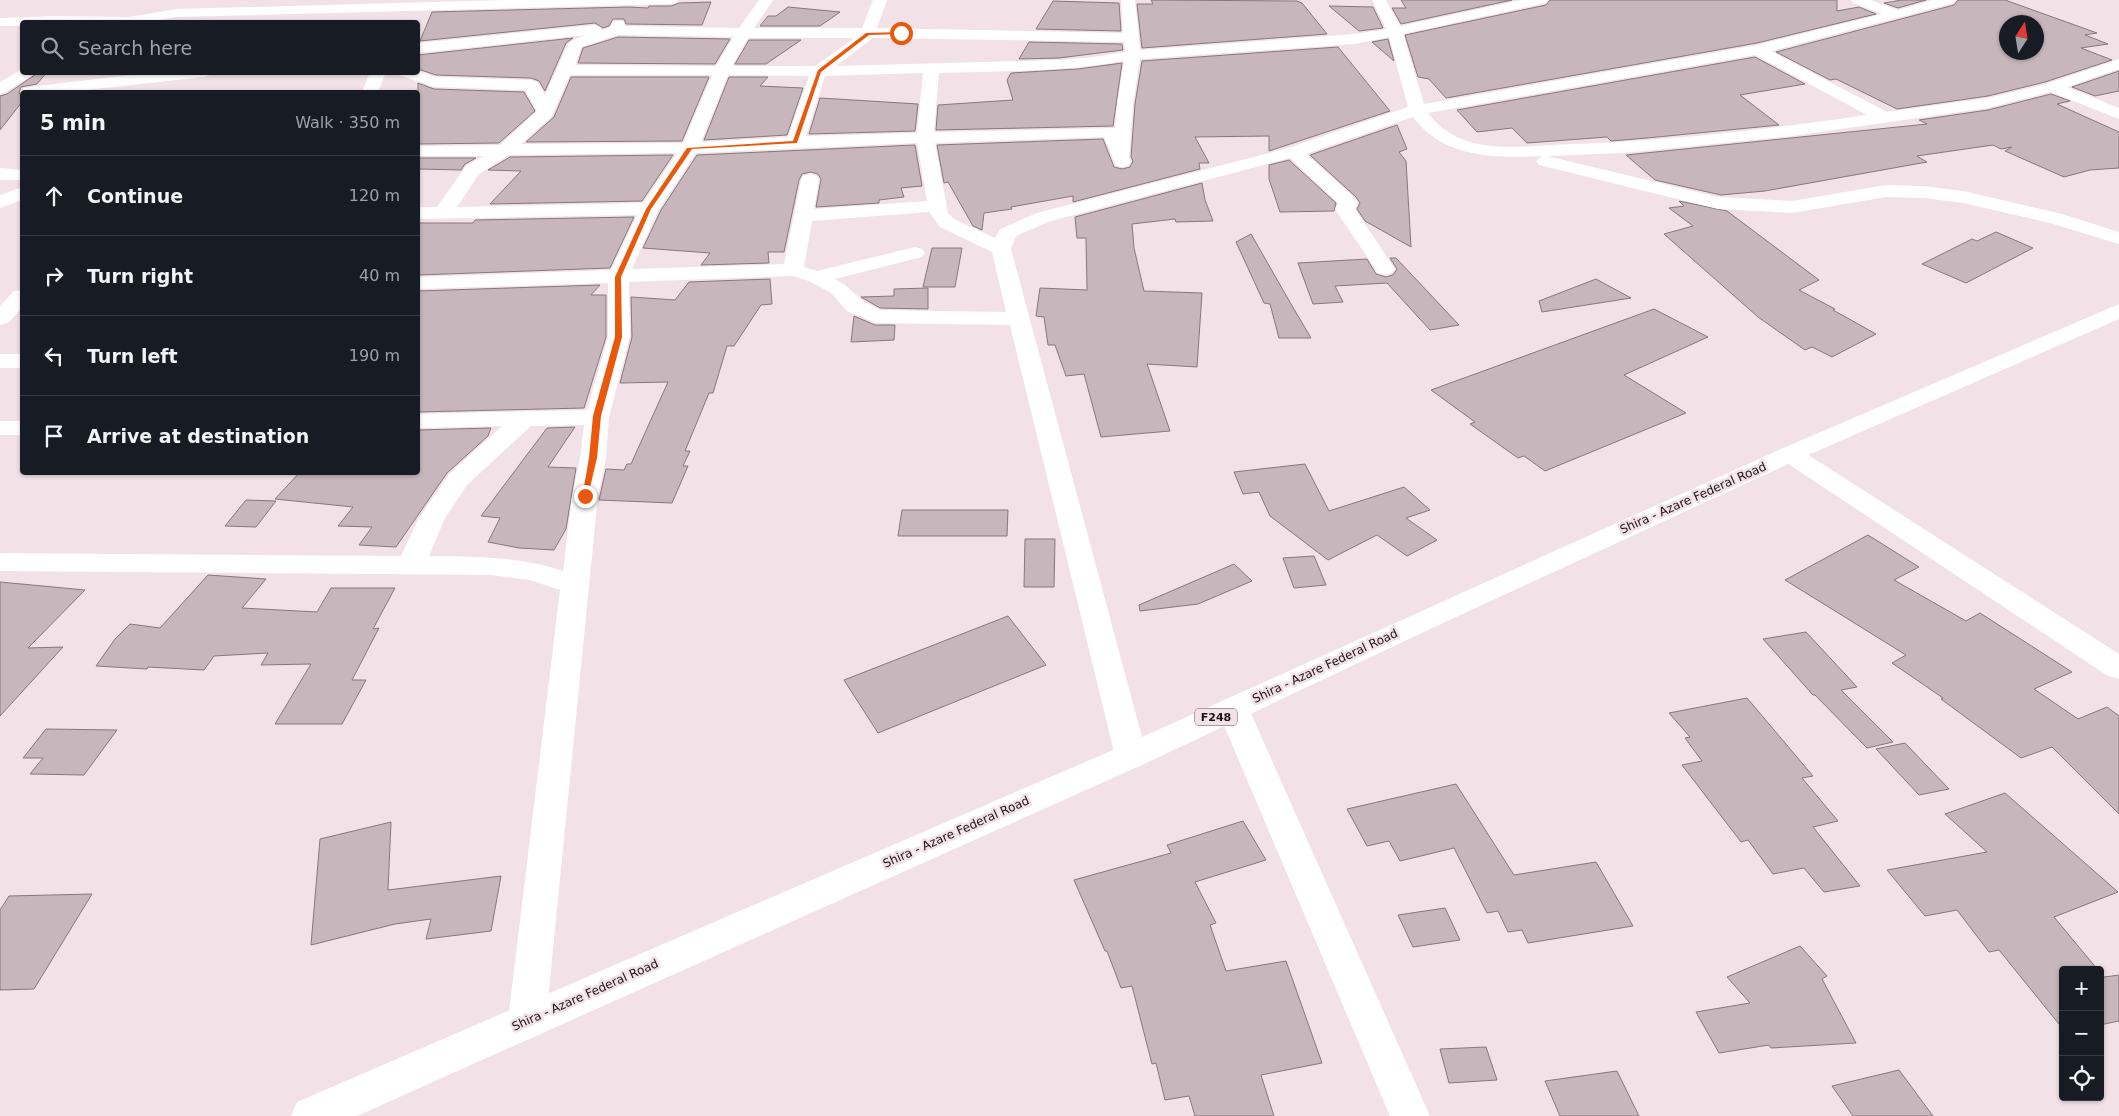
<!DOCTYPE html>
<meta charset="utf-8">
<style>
body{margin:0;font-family:"DejaVu Sans",sans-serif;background:#242831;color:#f1f3f6}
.controls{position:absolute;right:15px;bottom:15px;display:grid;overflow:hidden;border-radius:5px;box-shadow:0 1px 4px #0004}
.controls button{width:45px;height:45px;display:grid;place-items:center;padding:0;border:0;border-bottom:1px solid #363941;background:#171b24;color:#f1f3f6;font:25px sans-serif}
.compass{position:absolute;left:1999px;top:15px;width:45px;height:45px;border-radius:50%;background:#171b24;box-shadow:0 1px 4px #0004;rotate:12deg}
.stop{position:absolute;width:15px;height:15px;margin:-11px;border:4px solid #ea580c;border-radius:50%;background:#fff}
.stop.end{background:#ea580c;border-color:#fff;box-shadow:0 1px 5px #0008}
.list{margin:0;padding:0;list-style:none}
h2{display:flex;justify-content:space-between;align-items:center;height:65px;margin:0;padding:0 20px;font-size:21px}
h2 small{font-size:16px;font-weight:400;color:#9ea1a6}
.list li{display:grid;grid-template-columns:32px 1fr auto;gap:15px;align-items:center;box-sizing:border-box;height:80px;padding:0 20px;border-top:1px solid #363941}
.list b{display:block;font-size:19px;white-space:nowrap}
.list em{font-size:16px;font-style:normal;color:#9ea1a6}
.icon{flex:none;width:28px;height:28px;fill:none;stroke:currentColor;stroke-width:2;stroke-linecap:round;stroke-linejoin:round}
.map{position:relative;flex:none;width:2119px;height:1116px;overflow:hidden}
.search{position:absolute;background:#171b24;box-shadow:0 1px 4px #0004;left:20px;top:20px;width:400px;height:55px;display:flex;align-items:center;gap:12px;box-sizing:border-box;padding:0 18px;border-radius:5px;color:#9ea1a6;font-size:19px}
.panel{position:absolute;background:#171b24;box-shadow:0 1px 4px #0004;left:20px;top:90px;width:400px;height:385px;border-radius:5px}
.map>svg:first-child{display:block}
.building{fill:#c7b6bb;stroke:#87787d;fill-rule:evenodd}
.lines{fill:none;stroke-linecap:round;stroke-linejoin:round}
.minor{fill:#fff;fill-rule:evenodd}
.primary{fill:#fff;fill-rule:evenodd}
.route{fill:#ea580c}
.labels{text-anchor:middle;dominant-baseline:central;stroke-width:5;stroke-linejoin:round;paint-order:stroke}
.shield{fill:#f2e1e6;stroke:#5a5254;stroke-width:1}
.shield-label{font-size:11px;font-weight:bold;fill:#191415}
.street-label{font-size:12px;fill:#191415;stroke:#f2e1e6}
</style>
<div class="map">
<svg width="2119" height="1116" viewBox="0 0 2119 1116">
<rect width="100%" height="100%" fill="#f2e1e6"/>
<!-- building -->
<path class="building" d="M1151,0L1297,1L1302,3L1327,34L1142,48L1137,4H1153Z
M1401,0H1512L1401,24L1392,8H1406Z
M1550,0H1837V11L1859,7L1876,14L1757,43L1446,98L1429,79L1418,77L1405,35L1546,5Z
M1902,0H1926L1898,8L1884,3Z
M1958,0H2005L2097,33L2085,35L2108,44L2081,48L2112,60L2045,82L1988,96L1897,109L1836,79L1830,80L1776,52L1954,5ZM2006,22H2036V52H2006Z
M1053,1L1119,3L1121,31L1036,29Z
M711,2L702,25L626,24L624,19H613L609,26L603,28L595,23L420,41L432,12L628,7L648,8L649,6H671L679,3Z
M1329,6L1373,7L1383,28L1359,31Z
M788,7L840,12L820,26H760L768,16H776Z
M618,37L730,39L715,64L578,63L583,48Z
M573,38L566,43L545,91L539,81L531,78L436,75L418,69V55Z
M1388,39L1394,61L1372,42Z
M749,40H801L766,64H735Z
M1029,42L1122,44L1123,50L1059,58L1019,59Z
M1338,47L1390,111L1269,151V136L1195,137L1209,163H1199L1200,169L1073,202V196L1011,207L1012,209L984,213L982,230L973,226L948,182L944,183L937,145L1103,139L1114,167L1122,169L1130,167L1133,161L1131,157L1135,104L1142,61Z
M1755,57L1805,84L1740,95L1779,125L1647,138L1611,141L1607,137L1527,143L1512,128L1477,132L1457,110Z
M1122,63L1113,126L936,130L938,105L1013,100L1007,80L1011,73L1078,69Z
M2119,71V91L2095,96L2072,87Z
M39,72H47L37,84L21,87L19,93L22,97V102L0,130V96L7,94Z
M571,77H709L682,141L526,142L554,117Z
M729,77H768L760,86L803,88L787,135L704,140Z
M418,83L434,89L524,92L535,111L499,143L418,144Z
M2051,94L2070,101L2057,104L2119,132V168L2090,170L2064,177L2005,151L2012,147L2001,149L1993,145L1917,156L1927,162L1765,191L1721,195L1655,180L1626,155L1927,124L1919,120L1988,110Z
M820,98L918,104L915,131L809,134Z
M1397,125L1407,149L1399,152L1406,161L1411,247L1365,221L1357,209L1360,203L1356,197L1310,155Z
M915,145L922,186L901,188L904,197L879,200V203L816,207L821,179L818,174L811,172L802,174L799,180L784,252H768L769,263L701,265L710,253L643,248L661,210L697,155Z
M673,155L642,201L490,204L521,171L488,170L510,157Z
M418,158H476L465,164L461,170L418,169Z
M1289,160L1336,203L1334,211L1280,212L1269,179V165Z
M1202,183L1205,200L1213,221L1176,222L1175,219L1132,224L1134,248L1144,291L1202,293L1197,367L1147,364L1170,431L1101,437L1084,374L1066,376L1055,345H1048L1044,317L1036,316L1040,288L1087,290L1086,238H1077L1075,217Z
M1679,201L1727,211L1819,280L1799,290L1835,309L1833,310L1876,334L1832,357L1812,347L1805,350L1758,317L1664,234L1693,226L1669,208L1684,206Z
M634,217L610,268L418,275V223H473L475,220Z
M1996,232L2033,248L1966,283L1922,264L1972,239L1977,241Z
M1251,234L1291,304L1311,338H1279L1270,304L1264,303L1236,242Z
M932,248H962L955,287H923Z
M1390,258H1396L1459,325L1430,330L1387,283L1335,286L1343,302L1313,304L1298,263L1367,259L1376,274L1386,277L1393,275L1397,269Z
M770,279L772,304L761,305L734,346H727L713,393H709L685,451H690L683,466H688L672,503L599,500L606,469L624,470L627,464H631L668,382L620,383L632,337L631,297L675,300L689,282Z
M1596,279L1631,298L1542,312L1539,301Z
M600,285L591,295H606V337L584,408L418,412V291Z
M928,288V309L880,308L861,297L894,296V289Z
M1654,309L1708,337L1624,375L1686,413L1545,471L1524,456L1518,458L1470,424L1475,422L1431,390Z
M854,316L875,325H895L894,340L851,342Z
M575,427L548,467L576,468L566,529L554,550L519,548L488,542L500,518L481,516L547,428Z
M491,428L488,436L447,473L396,547L359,545L372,527L338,526L353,507L275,499L300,472H418V430Z
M1305,464L1329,511L1404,487L1430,510L1406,518L1437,540L1407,556L1377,535L1328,560L1270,516L1259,492L1243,494L1234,472Z
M246,500L276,501L256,527L225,526Z
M902,510H1008L1007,536H898Z
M1868,535L1919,567L1894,580L1966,621L1980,613L2072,672L2034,689L2078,719L2107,707L2119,716V814L2052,747L2021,758L1941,699L1943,698L1892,663L1906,655L1785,580Z
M1025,539H1055L1054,587H1024Z
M1314,556L1326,585L1294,588L1283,558Z
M1234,564L1252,581L1198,604L1140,611L1139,605Z
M208,575L266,579L242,608L317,612L331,588H395L373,629L379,628L352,680H366L342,724H275L311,664L261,665L268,653L214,656L204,670L148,667L147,669L96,666L115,639L130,624L160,628Z
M0,582L85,590L28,648L63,647L0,716Z
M1008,616L1046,665L878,733L844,680Z
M1806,632L1857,687L1841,690L1893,742L1867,748L1815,695H1813L1763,639Z
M1747,698L1813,776L1802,778L1838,821L1813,827L1860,886L1824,892L1804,868L1773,874L1748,840L1741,842L1682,765L1702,761L1685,738L1690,737L1669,713Z
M46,729L117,730L84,775L30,774L43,758H23Z
M1905,743L1949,789L1919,795L1876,749Z
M1456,784L1514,875L1596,862L1633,926L1528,943L1522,930L1508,932L1498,911L1487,913L1454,848L1400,861L1389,841L1367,846L1347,809Z
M2005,793L2118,892L2054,917L2098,970H2063V1029L1999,950L1989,952L1957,910L1925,916L1887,870L1987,852L1945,814Z
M1243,821L1266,860L1195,882L1216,923L1210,925L1226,971L1286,961L1322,1063L1261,1075L1274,1116H1195L1189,1096L1165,1100L1156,1063L1152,1064L1132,986L1121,988L1107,951H1105L1074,880L1171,853L1167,845Z
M391,822L388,890L501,876L491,931L426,939L431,919L395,924L311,945L320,839Z
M92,894L34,989L0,990V910L9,896Z
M1445,908L1460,940L1413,947L1398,915Z
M1800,946L1827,976L1822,979L1856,1043L1771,1048L1769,1045L1719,1053L1696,1012L1750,1003L1727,977Z
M2100,973L2104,977L2119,975V1021L2100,1025Z
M1486,1047L1497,1080L1449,1083L1440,1049Z
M1899,1070L1933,1116H1853L1832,1086Z
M1617,1071L1639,1116H1560L1545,1081Z"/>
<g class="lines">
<!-- minor -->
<path class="minor" d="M506,0H678L676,3L671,4L177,17L147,22H22V26H0V18L55,16L129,17L177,9Z
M759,0H773L754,28H862L873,0H887L877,28L1123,33L1121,0H1135L1140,50L1355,34L1386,29L1372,0H1386L1400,26L1521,0H1548L1546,3L1541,4L1403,34L1424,104L1757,45L1882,14L1853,3L1851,0H1871L1898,10L1933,0H1956L1954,3L1771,51L1887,112L1988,98L2046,84L2119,59V69L2067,87L2119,108V119L2051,92L1988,108L1792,136L1623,153L1547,156L1718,197L1792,201L1886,185L1923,186L1963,191L2062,214L2119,232V244L2050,223L1963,203L1923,198L1886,197L1792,213L1718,209L1539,165L1536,161L1542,156C1494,158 1445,159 1413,117L1306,154L1355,198L1358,202L1355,209L1395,269L1392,273L1385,275L1378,273L1335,209L1338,203L1290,158L1051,221L1016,236L1011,249L1147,756L1142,765L1131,768L1120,765L1115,756L1010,325L876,323L847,311L831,293L809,281L792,276L629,282L630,337L609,417L606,458L598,496L546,1020L541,1032L527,1038L513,1032L508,1020L560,590L530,580L491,575L0,571V553L401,556L419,518L449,474L502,426L418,428V414L587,410L608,337V283L418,289V277L611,270L637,215L418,219V207H437L466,166L483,156H418V146L500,145L537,111L525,90L434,87L399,75L397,72H418V71L436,77L531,80L537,82L545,95L568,44L571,41L586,35L418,53V43L595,25L600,27L602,30L610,27L613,21H623L625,26L739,28ZM618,35L733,37L716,66L575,65L582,47ZM1389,37L1408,107L1288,148L1037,213L1000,229L995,238L954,219L948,213L935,143L1104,137L1116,166L1122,167L1128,166L1131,162L1129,157L1133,104L1140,59L1355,44ZM748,38H854L815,66H732ZM873,38L1124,42L1125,52L1094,57L1059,60L836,66ZM1755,55L1867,115C1770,129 1671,141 1573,144C1542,145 1509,150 1478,144C1458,140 1441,130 1428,113ZM1124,61L1117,104L1115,128L934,132L939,73C1001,71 1063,72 1124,61ZM923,73L917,133L806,136L825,76ZM570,75H712L683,143L521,144L552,116ZM728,75L809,76L788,137L701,142ZM917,143L927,201L814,209L819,180L817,176L810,174L803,176L801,180L784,264L632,269L659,209L696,153ZM677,153L643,203L457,207L479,174L509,155ZM929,212L940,227L992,252L1006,312L880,310L863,301L845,285L835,279L922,257L925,253L922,249L915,247L817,271L804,267L812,221ZM584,425L580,458L572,496L563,571C518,556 476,557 429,556L445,518L467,485L531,426Z
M22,69V72H37L6,92L0,94V82Z
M157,72H212L210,75L204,77L68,92H22V95L21,92L23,88L29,87Z
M370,72H386L378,92H362Z
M0,168L22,170V180H0Z
M22,187V200L0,208V195Z
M22,290V308L8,323L0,325V306L14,291Z
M0,354H22V368H0Z
M0,421H22V435H0Z
M1790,446L1799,449L2119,654V679L2108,676L1781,459L1777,454L1781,449Z
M1233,697L1244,701L1249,709L1430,1116H1390L1217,709L1222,701Z"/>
<!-- primary -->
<path class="primary" d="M2119,304V319L1799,459L1443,623L1142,765L357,1116H291L297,1102L1120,747L1781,449Z"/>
</g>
<!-- route -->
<path class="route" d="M901,32L902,34L869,35L821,72L797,143L692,149L651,209L621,277L622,337L601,416L597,458L588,496L582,498L589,458L593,416L615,337V277L646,209L687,148L793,141L818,70L866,33Z"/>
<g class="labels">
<!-- shield labels -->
<rect class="shield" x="1195" y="708.5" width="42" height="17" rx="4"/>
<g class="shield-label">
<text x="1216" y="717">F248</text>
</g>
<!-- street labels -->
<g class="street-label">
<text transform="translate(1693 498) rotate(-24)">Shira - Azare Federal Road</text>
<text transform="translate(1325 666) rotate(-25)">Shira - Azare Federal Road</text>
<text transform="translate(956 832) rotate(-24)">Shira - Azare Federal Road</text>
<text transform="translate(585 995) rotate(-24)">Shira - Azare Federal Road</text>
</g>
</g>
</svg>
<div class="controls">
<button>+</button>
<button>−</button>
<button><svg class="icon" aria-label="locate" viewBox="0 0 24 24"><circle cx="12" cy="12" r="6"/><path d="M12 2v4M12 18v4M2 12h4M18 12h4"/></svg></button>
</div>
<svg class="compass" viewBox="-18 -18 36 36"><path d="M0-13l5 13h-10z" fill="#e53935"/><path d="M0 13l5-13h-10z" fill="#9ea1a6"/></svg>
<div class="stop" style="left:901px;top:33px"></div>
<div class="stop end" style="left:585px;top:496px"></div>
<div class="search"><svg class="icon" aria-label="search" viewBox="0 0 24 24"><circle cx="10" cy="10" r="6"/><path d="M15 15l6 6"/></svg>Search here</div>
<section class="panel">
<h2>5 min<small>Walk · 350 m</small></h2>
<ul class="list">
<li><svg class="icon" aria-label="ahead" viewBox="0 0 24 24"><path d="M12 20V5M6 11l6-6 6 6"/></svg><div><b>Continue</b></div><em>120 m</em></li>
<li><svg class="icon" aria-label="right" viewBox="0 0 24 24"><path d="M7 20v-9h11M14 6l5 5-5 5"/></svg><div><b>Turn right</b></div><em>40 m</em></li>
<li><svg class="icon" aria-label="left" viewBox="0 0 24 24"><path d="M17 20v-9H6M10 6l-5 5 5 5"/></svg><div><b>Turn left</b></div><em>190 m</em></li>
<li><svg class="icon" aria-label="arrive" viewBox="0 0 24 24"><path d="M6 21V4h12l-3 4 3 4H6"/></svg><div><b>Arrive at destination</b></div></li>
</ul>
</section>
</div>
